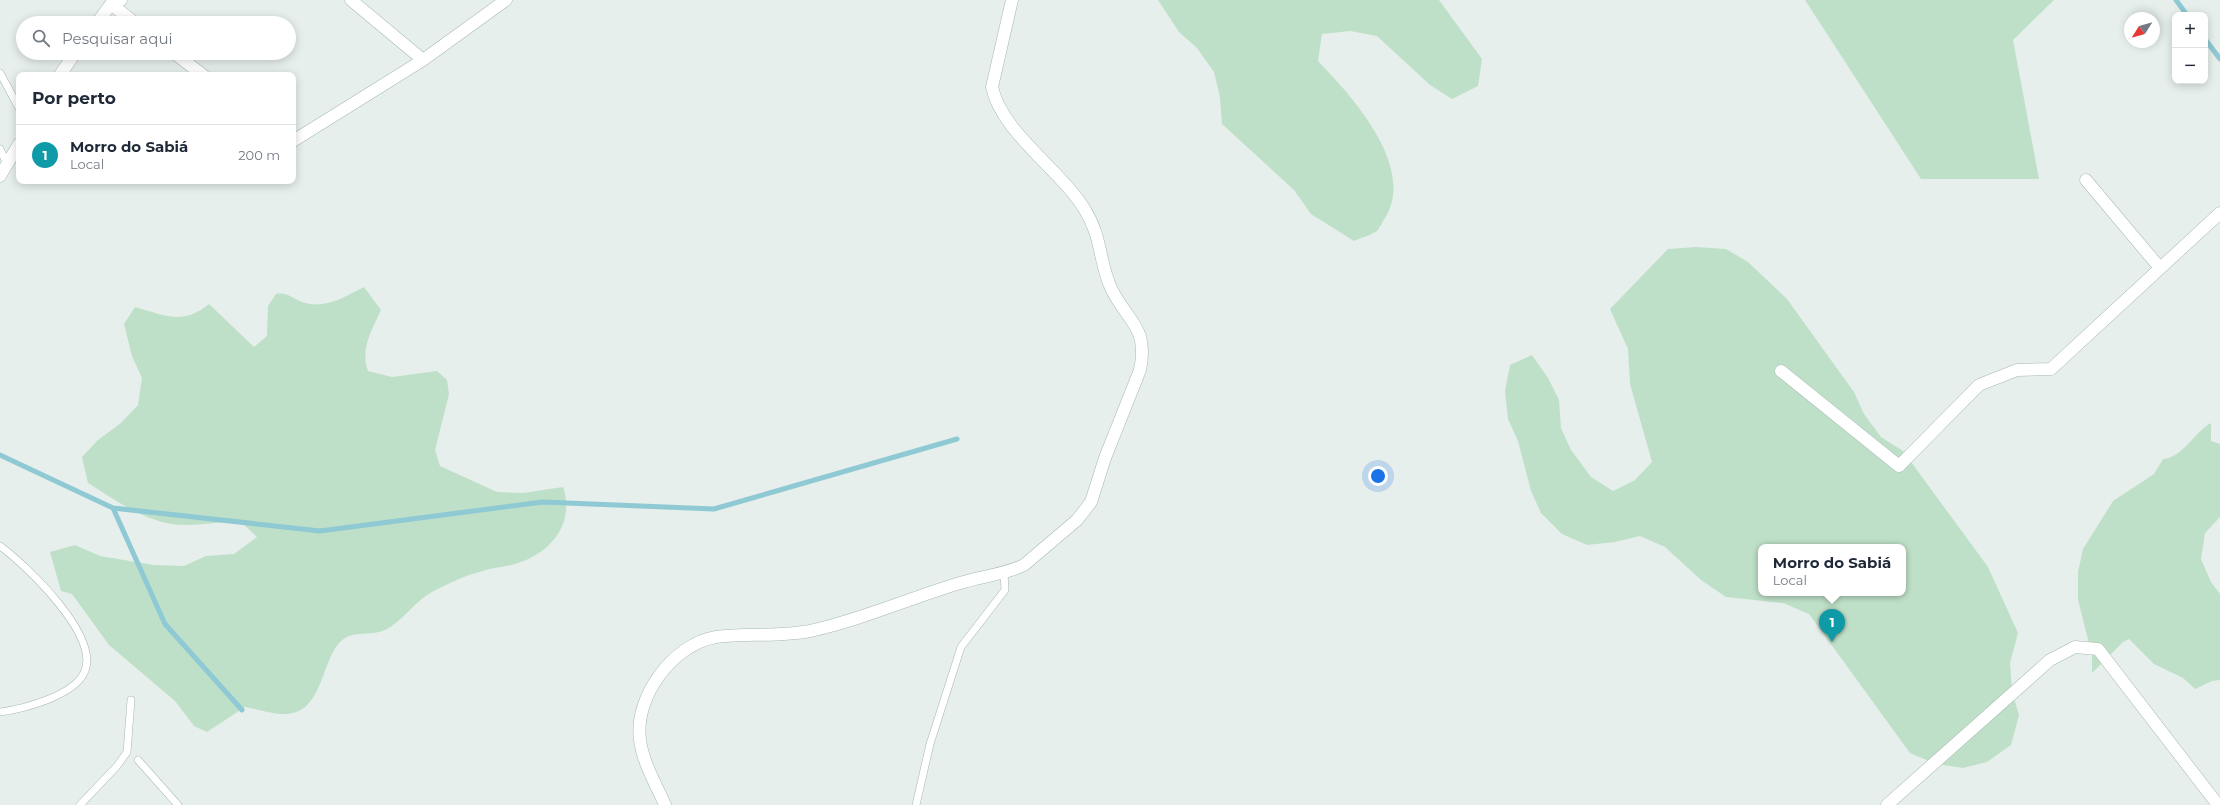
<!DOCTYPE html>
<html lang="pt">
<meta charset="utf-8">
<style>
body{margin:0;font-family:Montserrat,sans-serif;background:#f2f2f3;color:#1f2937}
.controls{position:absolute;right:12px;top:12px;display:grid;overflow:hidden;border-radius:8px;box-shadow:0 2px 10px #0003}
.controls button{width:36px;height:36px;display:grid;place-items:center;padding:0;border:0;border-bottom:1px solid #e0e1e3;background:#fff;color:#1f2937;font:20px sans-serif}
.compass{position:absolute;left:2124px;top:12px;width:36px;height:36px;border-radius:50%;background:#fff;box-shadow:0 2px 10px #0003;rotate:233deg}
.you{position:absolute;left:1378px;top:476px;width:14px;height:14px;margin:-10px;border:3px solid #fff;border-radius:50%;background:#1a73e8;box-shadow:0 0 0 6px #1a73e833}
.badge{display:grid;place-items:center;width:26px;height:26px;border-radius:50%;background:#ea580c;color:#fff;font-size:13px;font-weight:700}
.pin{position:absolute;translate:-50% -33px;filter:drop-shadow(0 1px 2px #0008)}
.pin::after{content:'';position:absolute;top:21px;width:14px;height:12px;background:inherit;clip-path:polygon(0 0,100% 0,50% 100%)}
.popup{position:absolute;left:1758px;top:544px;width:148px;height:52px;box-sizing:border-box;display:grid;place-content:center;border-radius:8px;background:#fff;filter:drop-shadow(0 1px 3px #0005);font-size:13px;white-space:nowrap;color:#747a83}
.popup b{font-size:15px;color:#1f2937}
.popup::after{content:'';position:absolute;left:50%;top:100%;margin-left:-8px;border:8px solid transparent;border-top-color:#fff}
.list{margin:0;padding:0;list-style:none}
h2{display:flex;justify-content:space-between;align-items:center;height:52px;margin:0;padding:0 16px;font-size:17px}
h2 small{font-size:13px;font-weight:400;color:#747a83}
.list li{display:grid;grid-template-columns:26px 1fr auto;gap:12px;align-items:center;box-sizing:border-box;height:60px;padding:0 16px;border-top:1px solid #e0e1e3}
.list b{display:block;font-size:15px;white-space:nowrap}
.list p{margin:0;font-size:13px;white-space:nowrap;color:#747a83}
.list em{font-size:13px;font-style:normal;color:#747a83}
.icon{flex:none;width:22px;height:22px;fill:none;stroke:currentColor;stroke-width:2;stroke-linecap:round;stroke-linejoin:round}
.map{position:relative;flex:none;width:2220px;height:805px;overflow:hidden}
.search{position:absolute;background:#fff;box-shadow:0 2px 10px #0003;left:16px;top:16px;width:280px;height:44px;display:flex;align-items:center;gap:10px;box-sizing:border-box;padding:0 14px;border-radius:22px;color:#747a83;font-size:15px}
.panel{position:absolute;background:#fff;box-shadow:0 2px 10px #0003;left:16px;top:72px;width:280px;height:112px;border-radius:8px}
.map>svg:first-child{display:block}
.green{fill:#bfe0c8;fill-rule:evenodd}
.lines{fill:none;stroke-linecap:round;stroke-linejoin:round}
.stream{stroke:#8ec9d4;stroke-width:5}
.lane-casing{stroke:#a8b8b2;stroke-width:8}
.street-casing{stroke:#a8b8b2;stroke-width:13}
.lane{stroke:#fff;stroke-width:7}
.street{stroke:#fff;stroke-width:12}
</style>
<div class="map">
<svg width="2220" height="805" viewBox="0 0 2220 805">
<rect width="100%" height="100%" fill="#e6efeb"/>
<!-- green -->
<path class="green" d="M1158,0H1439L1482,59L1478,86L1452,99L1430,85L1377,36L1350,31L1322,34L1318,61C1351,95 1417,167 1385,218C1382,222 1380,228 1377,231C1371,235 1361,238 1354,241L1311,214L1294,190L1222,124L1220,97L1214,72L1197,48L1179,32Z
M1805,0H2054L2013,40L2039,179H1921Z
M1696,247L1726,249L1748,262L1787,299L1854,392L1864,414L1881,437L1903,451L1988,567L2018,633L2010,663L2012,691L2019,715L2011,745L1987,762L1963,768L1936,764L1910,753L1809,614L1783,603L1726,597L1701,580L1665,547L1640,536L1615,542L1587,545L1562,534L1541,513L1531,491L1518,441L1508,419L1505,391L1510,365L1532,355L1548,378L1559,400L1561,428L1571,450L1591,477L1613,491L1635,480L1652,462L1630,384L1628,349L1610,309L1668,249ZM1761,547H1903V593H1761Z
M364,287L381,310C372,330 360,349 368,371L392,377L437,371L447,380L449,394L435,450L440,466L497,492L523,493L563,487C575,521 553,552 518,563C507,567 494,567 483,571C466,575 447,584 432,592C415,601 403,621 385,630C375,635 360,632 349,636C320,647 328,711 287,714C274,715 258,709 245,707L207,732L194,726L175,701L109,645L72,594L61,591L50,552L75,545L100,556L154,565L184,566L206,556L234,554L257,537L239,520C221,522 203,525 185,525C148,525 117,501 88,483L82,457L98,440L121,423L138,405L142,378L132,356L124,324L135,307C164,315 183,326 209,304L254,347L267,336L268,306L276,294C287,292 292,298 302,302C325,310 344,297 364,287Z
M2211,423V441L2220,444V517L2205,533L2201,559L2211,582L2220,594V680L2212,681L2195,689L2183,678L2154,664L2129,639L2123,642L2092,673V655L2078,600V572L2083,549L2113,501L2154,474L2163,459C2184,457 2194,432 2211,423Z"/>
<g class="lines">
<!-- stream -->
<path class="stream" d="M2176,0L2187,15
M2205,39L2220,59
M0,455L113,508L320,531L542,502L714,509L957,439
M113,508L165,624L242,710"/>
<defs>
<path id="lane" d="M0,73L19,108
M0,149L7,164
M0,546C26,565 102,637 84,673C73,696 23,709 0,712
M138,760L178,805
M80,805L117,766L127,752L131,700
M916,805L930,744L961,647L1005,590L1004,573"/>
<path id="street" d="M121,0L111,4L135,23
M351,0L423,60
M97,23L114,0
M174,53L203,75
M60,75L75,53
M293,141L423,60L506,0
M0,176L19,144
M2086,180L2160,268
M1781,371L1899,466L1979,385L2017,370L2051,369L2220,213
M665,805C656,784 643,763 640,740C634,697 673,644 716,637C747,633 779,637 810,631C861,620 910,598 960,583C981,576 1004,575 1024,565L1077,520L1091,502L1105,458L1140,370C1149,326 1127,322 1111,288C1099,262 1102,237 1085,210C1062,171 1001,132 992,87L1012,0
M1887,805L2050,660L2075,647L2098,649L2218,805"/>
</defs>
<!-- lane casing -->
<use href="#lane" class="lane-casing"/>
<!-- street casing -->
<use href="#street" class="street-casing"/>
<!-- lane -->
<use href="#lane" class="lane"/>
<!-- street -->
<use href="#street" class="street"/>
</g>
</svg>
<div class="controls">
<button>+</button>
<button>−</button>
</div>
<svg class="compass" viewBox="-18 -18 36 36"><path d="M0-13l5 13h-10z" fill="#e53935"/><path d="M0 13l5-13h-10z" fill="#747a83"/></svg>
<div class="you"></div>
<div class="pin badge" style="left:1832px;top:642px;background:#0f9aa8">1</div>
<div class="popup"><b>Morro do Sabiá</b>Local</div>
<div class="search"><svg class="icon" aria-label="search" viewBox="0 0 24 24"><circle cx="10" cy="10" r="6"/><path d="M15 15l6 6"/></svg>Pesquisar aqui</div>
<section class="panel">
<h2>Por perto<small></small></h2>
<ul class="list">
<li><span class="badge" style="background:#0f9aa8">1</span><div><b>Morro do Sabiá</b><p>Local</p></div><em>200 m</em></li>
</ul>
</section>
</div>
